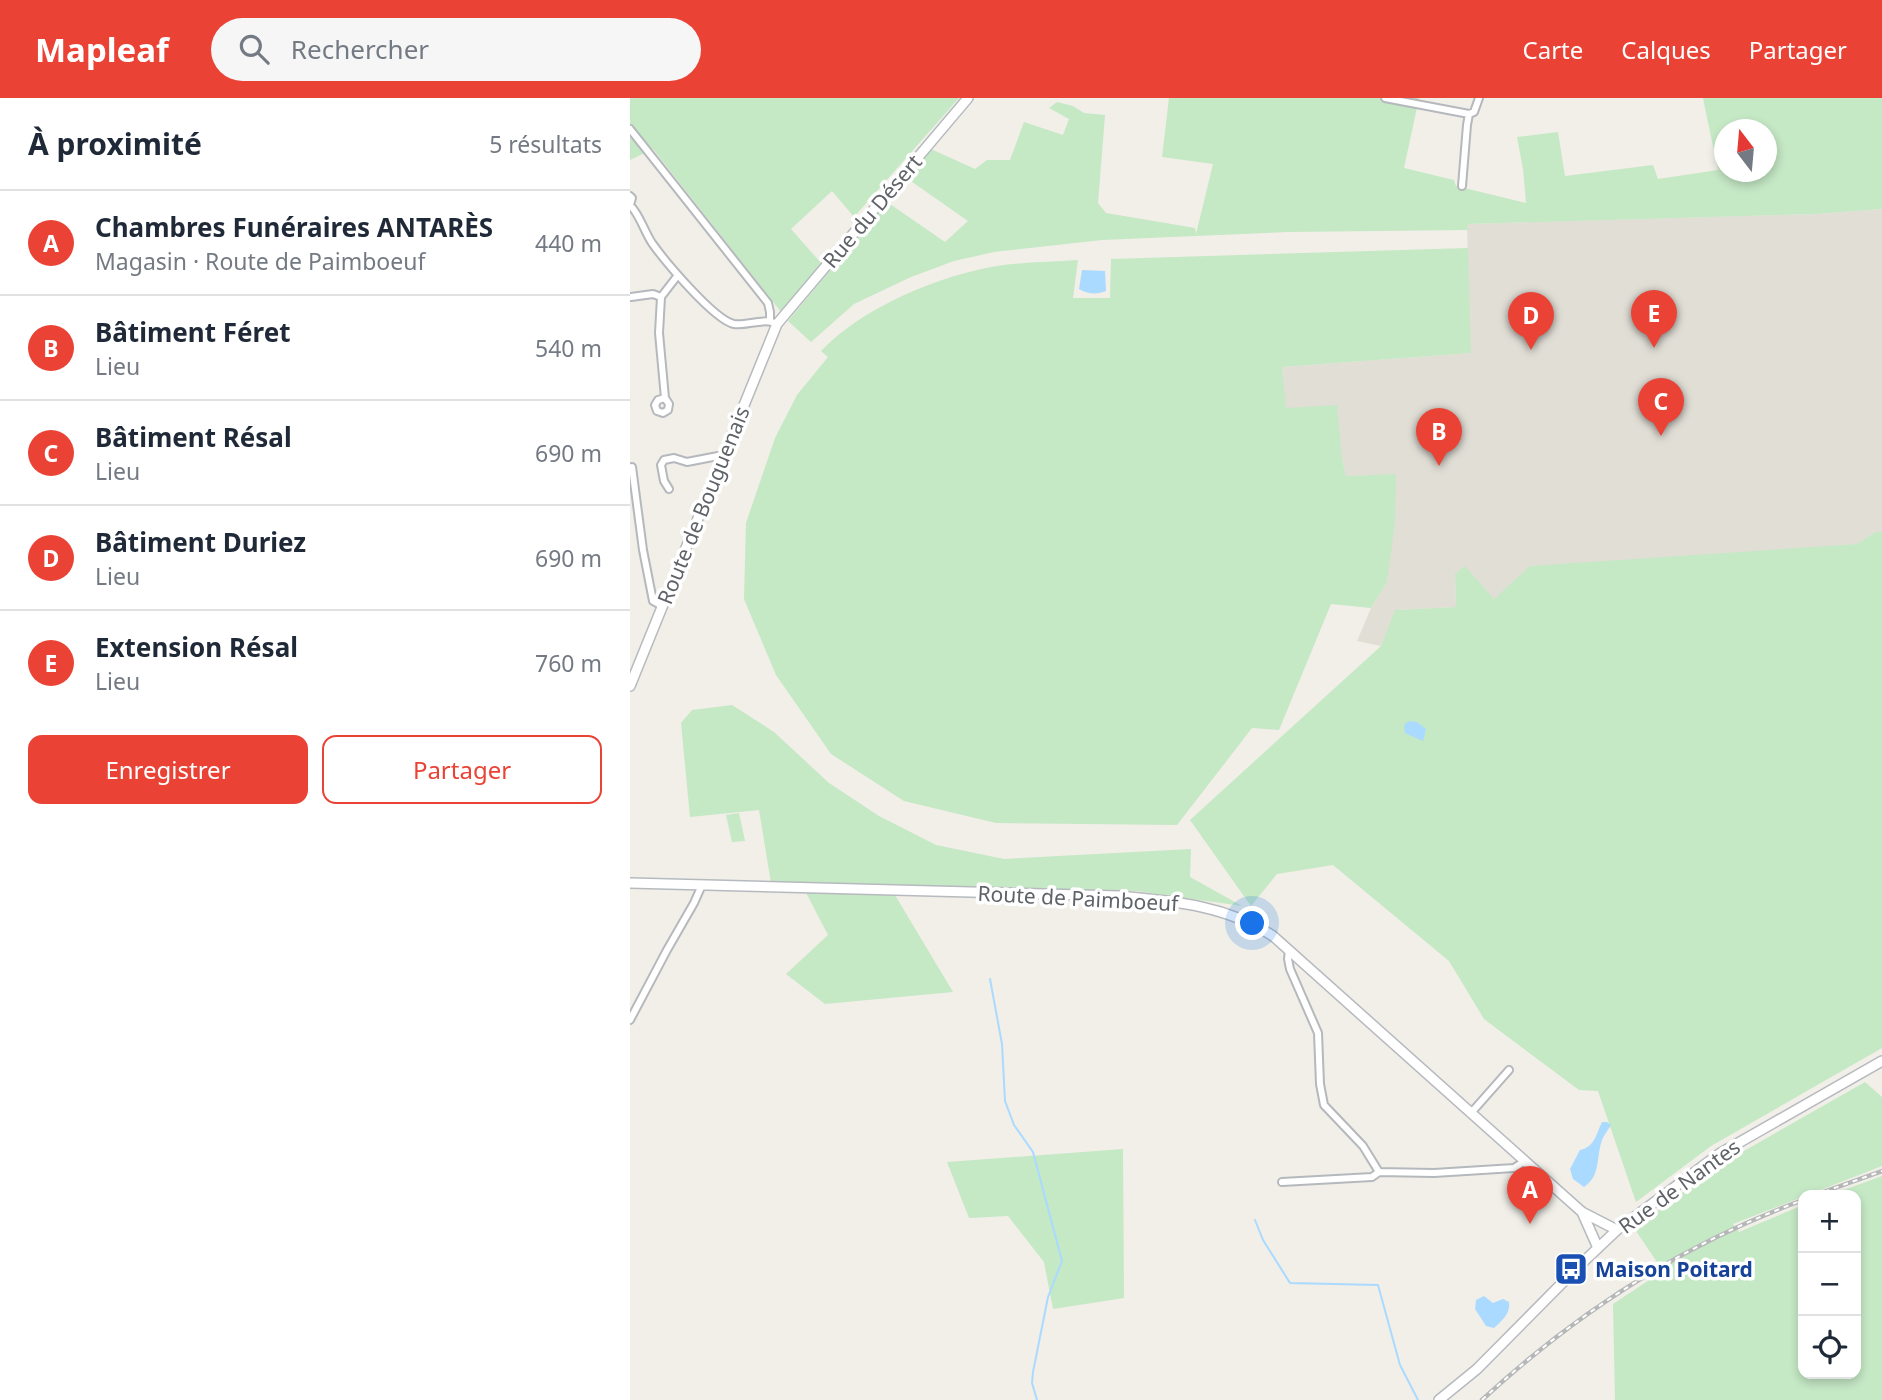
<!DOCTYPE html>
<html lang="fr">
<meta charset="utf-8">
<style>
body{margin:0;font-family:"Noto Sans",sans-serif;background:#f6f6f7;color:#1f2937}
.controls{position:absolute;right:21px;bottom:21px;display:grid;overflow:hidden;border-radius:14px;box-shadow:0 4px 10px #0003}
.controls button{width:63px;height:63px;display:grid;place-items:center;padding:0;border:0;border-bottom:2px solid #e0e1e3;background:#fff;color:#1f2937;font:35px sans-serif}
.compass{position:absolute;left:1084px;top:21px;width:63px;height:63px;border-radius:50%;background:#fff;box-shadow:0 4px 10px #0003;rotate:344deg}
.you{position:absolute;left:623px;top:826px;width:24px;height:24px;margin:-18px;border:5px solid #fff;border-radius:50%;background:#1a73e8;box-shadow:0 0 0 10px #1a73e833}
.badge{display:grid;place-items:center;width:46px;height:46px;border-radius:50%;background:#ea4335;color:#fff;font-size:23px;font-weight:700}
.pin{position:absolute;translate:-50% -58px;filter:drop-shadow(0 2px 4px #0008)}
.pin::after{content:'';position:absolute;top:37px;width:24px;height:21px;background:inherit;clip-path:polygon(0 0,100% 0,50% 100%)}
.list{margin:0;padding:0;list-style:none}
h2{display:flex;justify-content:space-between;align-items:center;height:91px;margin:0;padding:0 28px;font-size:30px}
h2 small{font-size:23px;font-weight:400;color:#747a83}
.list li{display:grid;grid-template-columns:46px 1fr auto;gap:21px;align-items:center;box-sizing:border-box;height:105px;padding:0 28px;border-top:2px solid #e0e1e3}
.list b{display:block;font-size:26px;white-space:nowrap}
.list p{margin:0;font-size:23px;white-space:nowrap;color:#747a83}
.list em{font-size:23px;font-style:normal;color:#747a83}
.actions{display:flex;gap:14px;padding:21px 28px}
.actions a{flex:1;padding:16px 0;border:2px solid #ea4335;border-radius:14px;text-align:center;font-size:24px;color:#ea4335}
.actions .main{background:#ea4335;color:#fff}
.icon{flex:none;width:38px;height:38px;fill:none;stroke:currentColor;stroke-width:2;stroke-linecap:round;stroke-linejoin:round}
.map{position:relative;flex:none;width:1252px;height:1302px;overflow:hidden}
header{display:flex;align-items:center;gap:42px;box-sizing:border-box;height:98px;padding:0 35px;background:#ea4335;color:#fff}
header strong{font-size:33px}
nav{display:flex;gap:38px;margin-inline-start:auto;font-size:24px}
.search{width:490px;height:63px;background:#f6f6f7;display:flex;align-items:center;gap:18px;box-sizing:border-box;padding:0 24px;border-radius:38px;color:#747a83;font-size:26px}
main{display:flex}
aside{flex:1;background:#fff}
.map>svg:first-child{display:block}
.education{fill:#e1ded6}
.green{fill:#c5e8c5;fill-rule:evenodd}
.water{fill:#aadaff}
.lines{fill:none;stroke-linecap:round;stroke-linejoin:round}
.stream{stroke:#aadaff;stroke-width:2}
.street-casing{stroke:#b5b8bc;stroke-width:10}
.secondary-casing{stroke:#b6babf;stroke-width:12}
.street{stroke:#fff;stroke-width:6}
.secondary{stroke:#fff;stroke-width:9}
.rail-casing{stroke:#b6b7b8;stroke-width:4.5}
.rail{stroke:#fff;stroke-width:2;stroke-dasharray:5;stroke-linecap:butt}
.labels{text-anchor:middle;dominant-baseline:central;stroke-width:7;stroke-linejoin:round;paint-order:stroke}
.street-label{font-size:21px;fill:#5f6368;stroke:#fff}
.transit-label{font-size:21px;font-weight:bold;fill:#164399;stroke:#fff;text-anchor:start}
</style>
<header>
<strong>Mapleaf</strong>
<div class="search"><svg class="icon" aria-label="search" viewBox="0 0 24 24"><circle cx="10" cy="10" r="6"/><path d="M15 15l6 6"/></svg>Rechercher</div>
<nav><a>Carte</a><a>Calques</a><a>Partager</a></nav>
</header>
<main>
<aside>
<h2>À proximité<small>5 résultats</small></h2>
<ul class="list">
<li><span class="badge">A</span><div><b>Chambres Funéraires ANTARÈS</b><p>Magasin · Route de Paimboeuf</p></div><em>440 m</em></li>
<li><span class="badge">B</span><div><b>Bâtiment Féret</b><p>Lieu</p></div><em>540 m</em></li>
<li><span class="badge">C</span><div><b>Bâtiment Résal</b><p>Lieu</p></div><em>690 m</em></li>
<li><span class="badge">D</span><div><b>Bâtiment Duriez</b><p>Lieu</p></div><em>690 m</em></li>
<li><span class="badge">E</span><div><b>Extension Résal</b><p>Lieu</p></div><em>760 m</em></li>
</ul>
<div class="actions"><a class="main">Enregistrer</a><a>Partager</a></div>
</aside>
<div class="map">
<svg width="1252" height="1302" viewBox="0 0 1252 1302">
<rect width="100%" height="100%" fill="#f1efe8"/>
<!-- education -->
<path class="education" d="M1252,111V434H1245L1227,446L864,501L825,477L826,509L766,512L751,548L727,543L741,510L757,484L766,377L716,378L712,361L655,310L652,269L840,255L837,126L1186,116Z"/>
<!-- green -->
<path class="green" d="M0,0H329L224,119L202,93L161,131L191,165L151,214L23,51L0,62Z
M539,0H789L774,70L824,82L826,88L896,105L893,71L887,39L928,34L935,78L1023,67L1028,81L1088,72L1073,0H1252V111L1186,116L838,126V132L658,134L472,142L364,154L324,163L281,179L224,206L181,244L158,223L257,104L315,144L338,123L278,81L301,51L345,71L357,62H380L394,24L433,37L439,21L419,10L427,4L443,8L454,15L475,17L468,105L476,115L565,130L566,136L583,66L532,59ZM1094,32H1136V74H1094Z
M838,150L841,255L652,269L656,310L707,307L712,361L716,378L766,376L765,425L757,484L741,510L701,506L649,632L622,630L547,727L366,725L274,703L201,656L146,577L114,501L116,425L145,340L167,297L198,259L191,253C233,209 308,178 367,168C393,164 421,164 448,162L443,200H480L481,161Z
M1245,434H1252V950L1081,1048L1006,1104L968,993L949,992L854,921L819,863L703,767L647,776L621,808L560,722L751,548L765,512L826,509L825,476L835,468L864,501L900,468L1227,446Z
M102,607L144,634L199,685L249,718L306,747L374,761L561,751L560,779L612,808L507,793L259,787L323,894L195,906L156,876L198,837L171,785H141L129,712L60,719L51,625L62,612Z
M109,715L115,743L102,744L96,717Z
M1235,984L1252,999V1068L1103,1126L1109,1134L1173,1107V1276H1226V1097H1200L1252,1078V1302H985L983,1206L1033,1173L1004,1130L1071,1081L1070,1078Z
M493,1051L494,1200L423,1211L414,1164L378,1118L339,1120L317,1064Z"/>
<!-- water -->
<path class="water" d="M452,172L475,173L476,193C467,197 457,196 449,191Z
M779,623L787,624L796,631L793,643L775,635L774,627Z
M972,1024H977L981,1027C978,1032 974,1037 972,1042C966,1059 971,1078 954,1089L943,1081L940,1071L950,1052C965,1049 966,1036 972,1024Z
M854,1198L863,1205L873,1201L879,1204C881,1215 872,1223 864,1230L856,1228L845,1211L846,1202Z"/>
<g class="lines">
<!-- stream -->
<path class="stream" d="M360,881L372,946L375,1003L384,1027L403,1054L432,1163L418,1199L403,1274L402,1285L407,1302
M625,1122L633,1142L660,1185L748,1187L770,1267L788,1302"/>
<defs>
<path id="street" d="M755,0L839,16L844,14L849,0
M0,31L138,205L140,214V223
M832,88L837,27L839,16
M0,98L2,100L0,107C10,117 14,133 22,145C34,162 84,222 104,226C116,228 129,221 142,224
M1,199L23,196L31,199
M35,300L28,302L25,307L27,313L33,315L38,312L39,306L35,300L29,235L31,199L48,177
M2,369L13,452L23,503L32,508
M39,391L34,383L31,367L34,362L44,360L57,364L88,358L93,359
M659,852L658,861L660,871L688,935L690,986L694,1007L733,1048L749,1074
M0,922L37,852L64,805L72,787
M841,1015L879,972
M652,1084L742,1079L749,1074L804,1075L884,1070L895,1063"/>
<path id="secondary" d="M0,588L147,226L338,0
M0,785L489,798C543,803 596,807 643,838L952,1114L987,1132
M952,1114L968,1150
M809,1302L847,1271L950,1167L987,1132L1089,1056L1252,963"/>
</defs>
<!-- street casing -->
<use href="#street" class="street-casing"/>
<!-- secondary casing -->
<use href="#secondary" class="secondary-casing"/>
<!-- street -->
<use href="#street" class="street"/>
<!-- secondary -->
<use href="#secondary" class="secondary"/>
<defs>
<path id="rail" d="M1185,1097L1252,1073
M852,1302C946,1215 1053,1146 1173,1102"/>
</defs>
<!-- rail casing -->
<use href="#rail" class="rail-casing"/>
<!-- rail -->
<use href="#rail" class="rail"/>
</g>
<!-- icons -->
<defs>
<symbol id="bus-square" viewBox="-11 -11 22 22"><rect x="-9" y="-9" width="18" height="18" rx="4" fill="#1a4fb4" stroke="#fff"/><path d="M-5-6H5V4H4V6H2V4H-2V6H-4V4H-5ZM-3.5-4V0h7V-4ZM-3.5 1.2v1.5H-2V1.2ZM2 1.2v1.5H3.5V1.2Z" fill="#fff"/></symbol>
</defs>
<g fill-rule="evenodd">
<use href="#bus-square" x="922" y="1152" width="38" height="38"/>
</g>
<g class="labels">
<!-- street labels -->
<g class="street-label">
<text transform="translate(242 113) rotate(-50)">Rue du Désert</text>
<text transform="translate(73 407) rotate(-68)">Route de Bouguenais</text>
<text transform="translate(448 800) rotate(3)">Route de Paimboeuf</text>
<text transform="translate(1049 1088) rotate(-36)">Rue de Nantes</text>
</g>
<!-- transit labels -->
<g class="transit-label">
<text x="965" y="1171">Maison Poitard</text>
</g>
</g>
</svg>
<div class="controls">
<button>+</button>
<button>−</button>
<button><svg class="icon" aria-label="locate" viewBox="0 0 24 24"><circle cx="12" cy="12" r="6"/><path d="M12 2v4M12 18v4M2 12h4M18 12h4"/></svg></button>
</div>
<svg class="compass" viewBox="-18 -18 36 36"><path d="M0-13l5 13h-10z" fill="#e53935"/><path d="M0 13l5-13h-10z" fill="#747a83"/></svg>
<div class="you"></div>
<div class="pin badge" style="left:900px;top:1126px">A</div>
<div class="pin badge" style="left:809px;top:368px">B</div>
<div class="pin badge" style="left:1031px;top:338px">C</div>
<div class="pin badge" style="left:901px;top:252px">D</div>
<div class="pin badge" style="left:1024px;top:250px">E</div>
</div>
</main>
